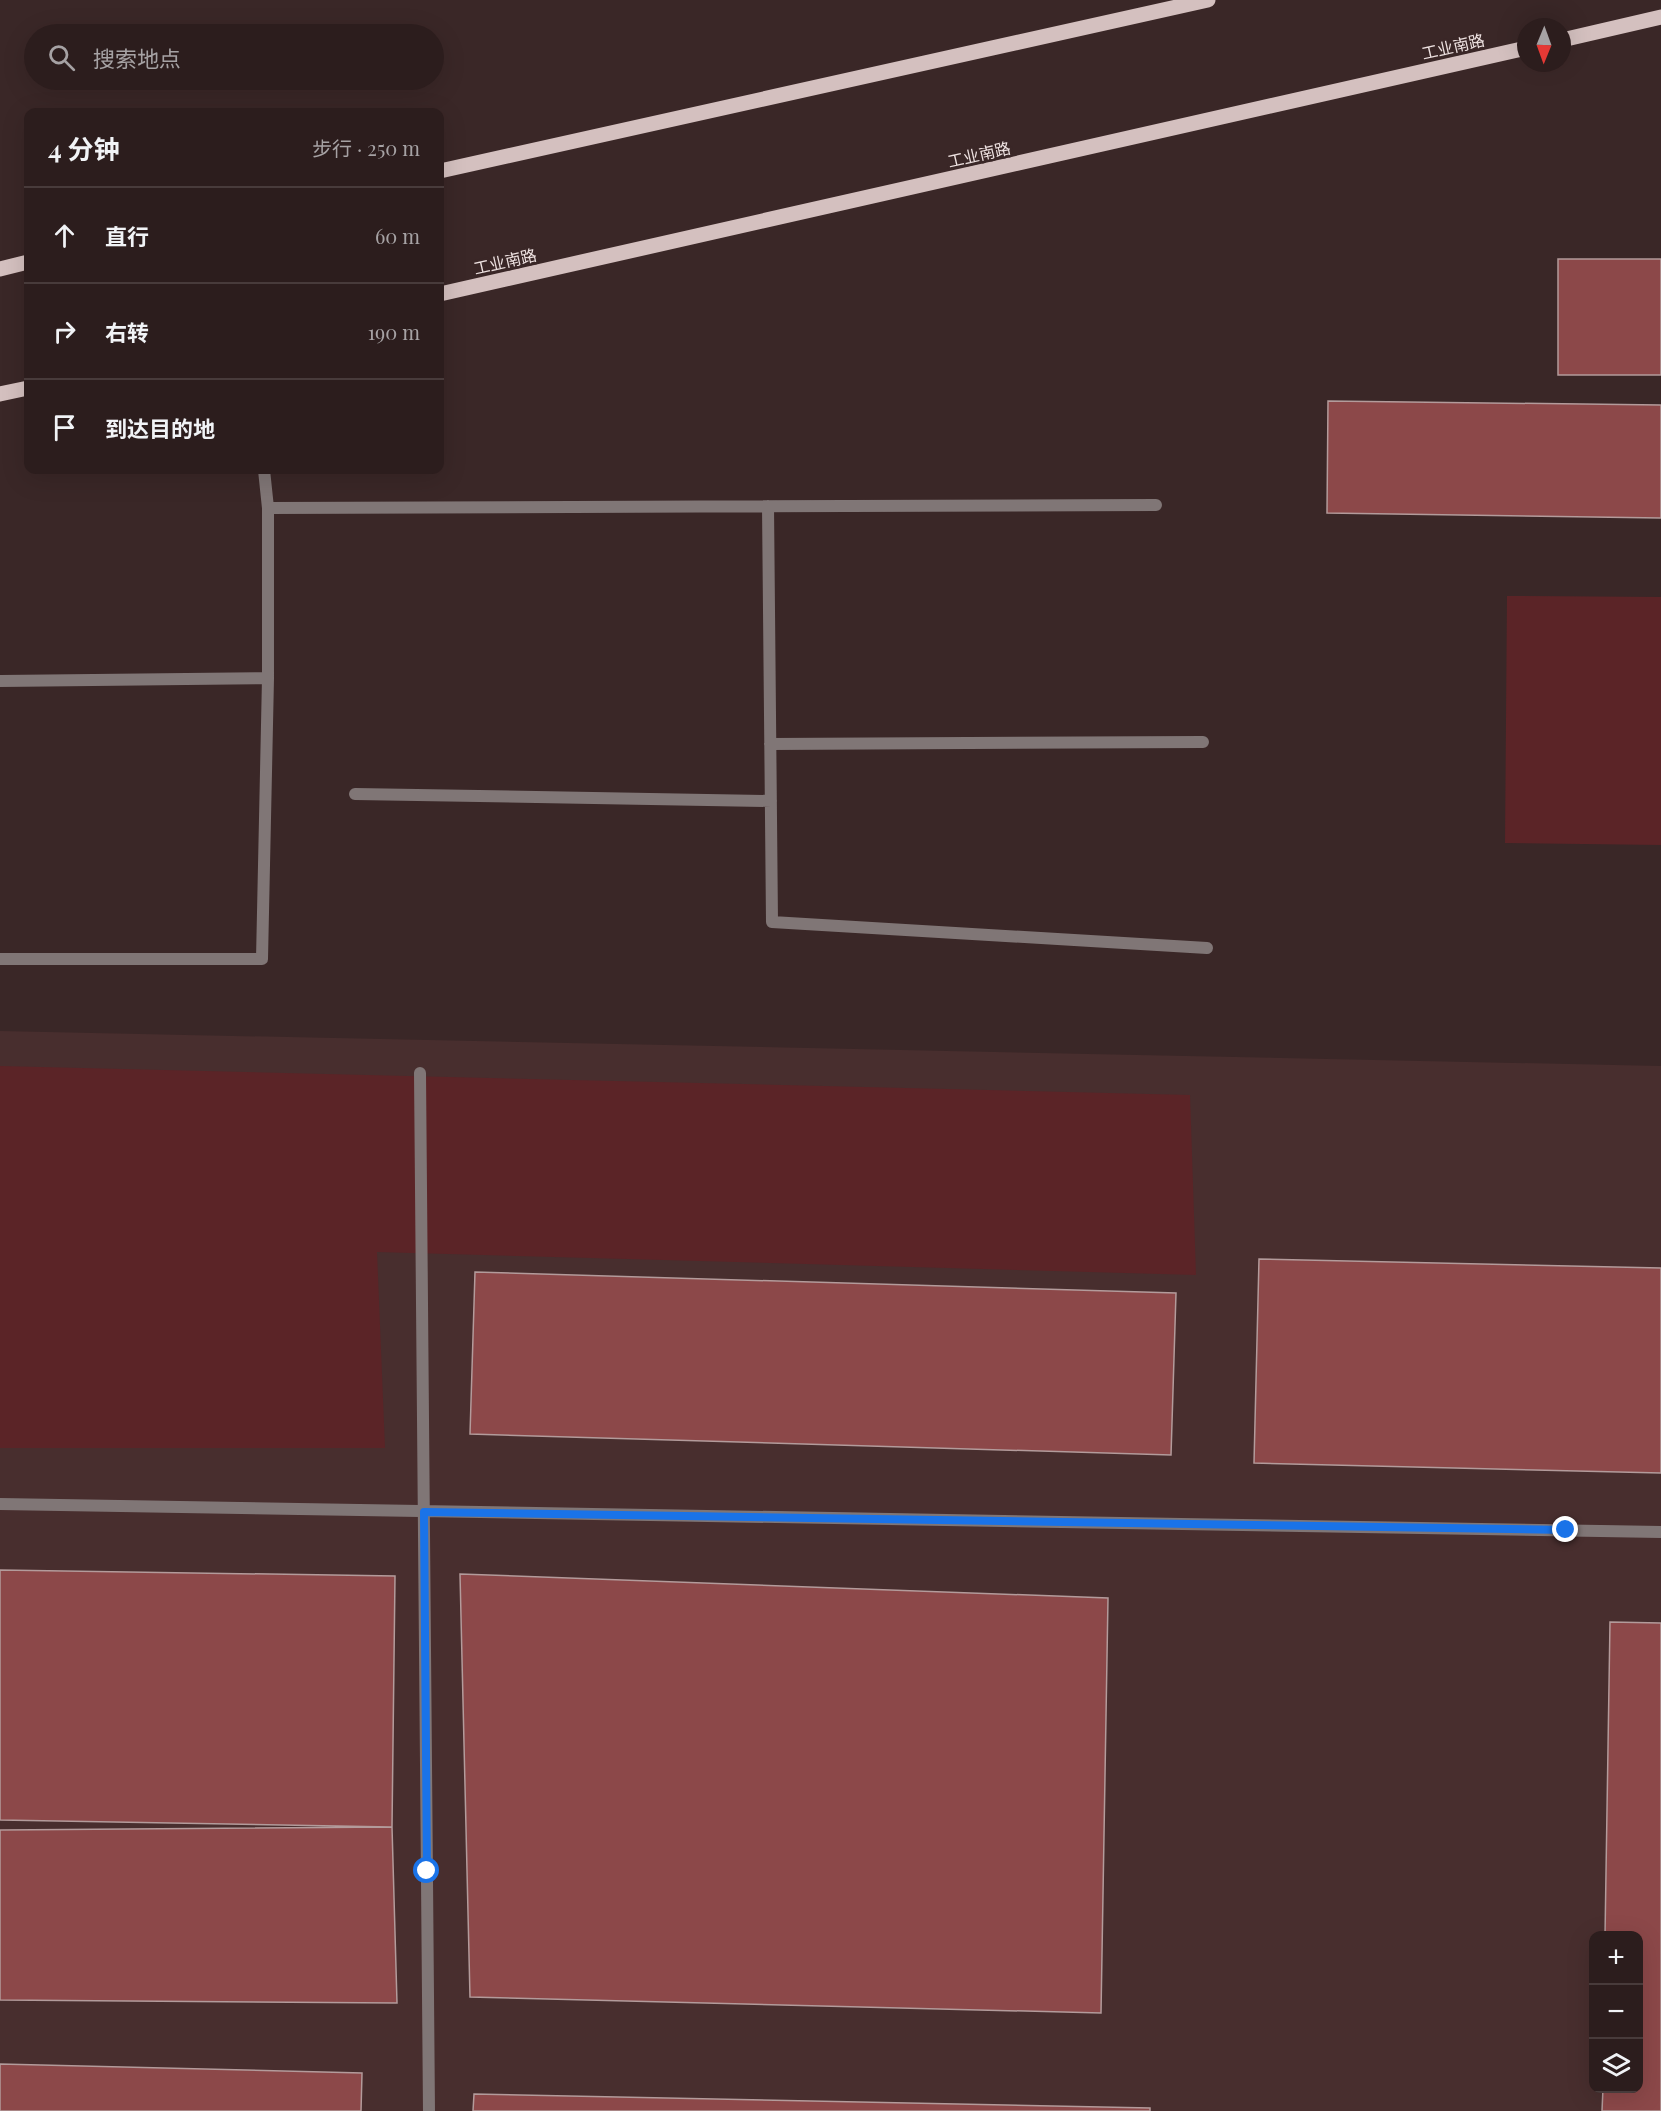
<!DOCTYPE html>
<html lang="zh">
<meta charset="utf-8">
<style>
body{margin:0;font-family:"Playfair Display","Noto Sans SC",serif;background:#342626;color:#f1f3f6}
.controls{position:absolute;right:18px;bottom:18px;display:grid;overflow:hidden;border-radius:12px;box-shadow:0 6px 24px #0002}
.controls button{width:54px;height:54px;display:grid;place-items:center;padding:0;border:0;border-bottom:2px solid #483b3b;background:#2c1d1d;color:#f1f3f6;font:30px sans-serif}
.compass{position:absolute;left:1517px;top:18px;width:54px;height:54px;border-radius:50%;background:#2c1d1d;box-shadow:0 6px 24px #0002;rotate:181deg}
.stop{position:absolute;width:18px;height:18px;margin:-14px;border:4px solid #1a73e8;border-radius:50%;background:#fff}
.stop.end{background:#1a73e8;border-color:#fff;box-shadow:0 2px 6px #0008}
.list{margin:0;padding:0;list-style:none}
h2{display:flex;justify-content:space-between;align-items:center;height:78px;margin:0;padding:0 24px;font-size:26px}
h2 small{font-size:20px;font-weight:400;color:#a6a2a4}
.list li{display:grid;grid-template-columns:39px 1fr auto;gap:18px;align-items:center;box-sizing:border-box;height:96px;padding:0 24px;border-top:2px solid #483b3b}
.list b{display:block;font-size:22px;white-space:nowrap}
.list em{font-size:20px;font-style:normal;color:#a6a2a4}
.icon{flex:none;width:33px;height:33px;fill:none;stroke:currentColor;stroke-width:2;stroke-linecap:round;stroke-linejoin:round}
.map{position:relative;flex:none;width:1661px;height:2111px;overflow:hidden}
.search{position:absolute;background:#2c1d1d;box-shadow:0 6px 24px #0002;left:24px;top:24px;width:420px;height:66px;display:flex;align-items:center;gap:15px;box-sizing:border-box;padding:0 21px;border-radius:33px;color:#a6a2a4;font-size:22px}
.panel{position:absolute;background:#2c1d1d;box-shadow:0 6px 24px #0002;left:24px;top:108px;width:420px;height:366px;border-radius:12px}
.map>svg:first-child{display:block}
.built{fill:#482e2e;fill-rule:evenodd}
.green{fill:#5b2427}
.building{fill:#8c4849;stroke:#b39b9b;stroke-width:1.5}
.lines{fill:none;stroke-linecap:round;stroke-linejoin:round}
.street{stroke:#807676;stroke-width:12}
.primary{stroke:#d4c0bf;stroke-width:15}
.route{stroke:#1a73e8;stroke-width:8}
.labels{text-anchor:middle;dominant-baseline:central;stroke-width:5;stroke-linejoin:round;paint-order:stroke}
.street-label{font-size:16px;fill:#ede1e0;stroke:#3a2727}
</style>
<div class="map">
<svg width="1661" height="2111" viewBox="0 0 1661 2111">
<rect width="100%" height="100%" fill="#3a2727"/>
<!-- built -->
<path class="built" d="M0,1031L1661,1066V2111H0ZM1594,1936H1638V2088H1594Z"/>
<!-- green -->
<path class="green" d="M1507,596L1661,597V845L1505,843Z
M0,1066L1190,1095L1196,1275L377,1252L385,1448H0Z"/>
<!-- building -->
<path class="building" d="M1558,259H1661V375H1558Z
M1328,401L1661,405V518L1327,513Z
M1259,1259L1661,1268V1473L1254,1463Z
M475,1272L1176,1293L1171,1455L470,1434Z
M0,1570L395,1576L392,1827L0,1820Z
M460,1574L1108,1598L1101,2013L470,1997Z
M1610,1622L1661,1623V2111H1602L1603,2088H1638V1936H1605Z
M392,1827L397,2003L0,2000V1830Z
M0,2064L362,2073L361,2111H0Z
M474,2094L1150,2108V2111H473Z"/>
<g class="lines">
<!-- street -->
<path class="street" d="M264,470L268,508L1156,505
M768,506L772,922L1207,948
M0,681L268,678
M770,744L1203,742
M355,794L771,801
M0,959H262L268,678V508
M420,1073L429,2111
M0,1504L1661,1532"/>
<!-- primary -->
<path class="primary" d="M1562,40L1661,17
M440,171L1208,0
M0,269L28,262
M440,294L1526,48
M0,394L28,388"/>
</g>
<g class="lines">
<!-- route -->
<path class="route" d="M427,1871L424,1512L1566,1530"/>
</g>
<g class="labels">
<!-- street labels -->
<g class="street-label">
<text transform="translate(1453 46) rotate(-13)">工业南路</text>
<text transform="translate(979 154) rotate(-13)">工业南路</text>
<text transform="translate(505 261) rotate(-13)">工业南路</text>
</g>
</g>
</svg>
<div class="controls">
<button>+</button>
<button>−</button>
<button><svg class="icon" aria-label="layers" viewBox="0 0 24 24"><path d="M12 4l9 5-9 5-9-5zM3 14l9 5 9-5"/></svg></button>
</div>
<svg class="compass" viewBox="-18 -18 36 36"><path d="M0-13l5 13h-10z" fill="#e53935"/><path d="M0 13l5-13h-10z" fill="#a6a2a4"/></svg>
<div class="stop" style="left:427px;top:1871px"></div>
<div class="stop end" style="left:1566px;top:1530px"></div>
<div class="search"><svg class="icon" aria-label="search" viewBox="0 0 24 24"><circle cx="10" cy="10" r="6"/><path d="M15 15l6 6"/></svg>搜索地点</div>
<section class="panel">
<h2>4 分钟<small>步行 · 250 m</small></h2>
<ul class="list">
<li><svg class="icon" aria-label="ahead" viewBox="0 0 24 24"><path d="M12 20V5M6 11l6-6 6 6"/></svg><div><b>直行</b></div><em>60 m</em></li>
<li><svg class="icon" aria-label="right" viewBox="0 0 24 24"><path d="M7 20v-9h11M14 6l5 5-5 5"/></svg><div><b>右转</b></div><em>190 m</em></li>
<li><svg class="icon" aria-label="arrive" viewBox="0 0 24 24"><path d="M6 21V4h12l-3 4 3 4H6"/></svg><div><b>到达目的地</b></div></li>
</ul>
</section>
</div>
